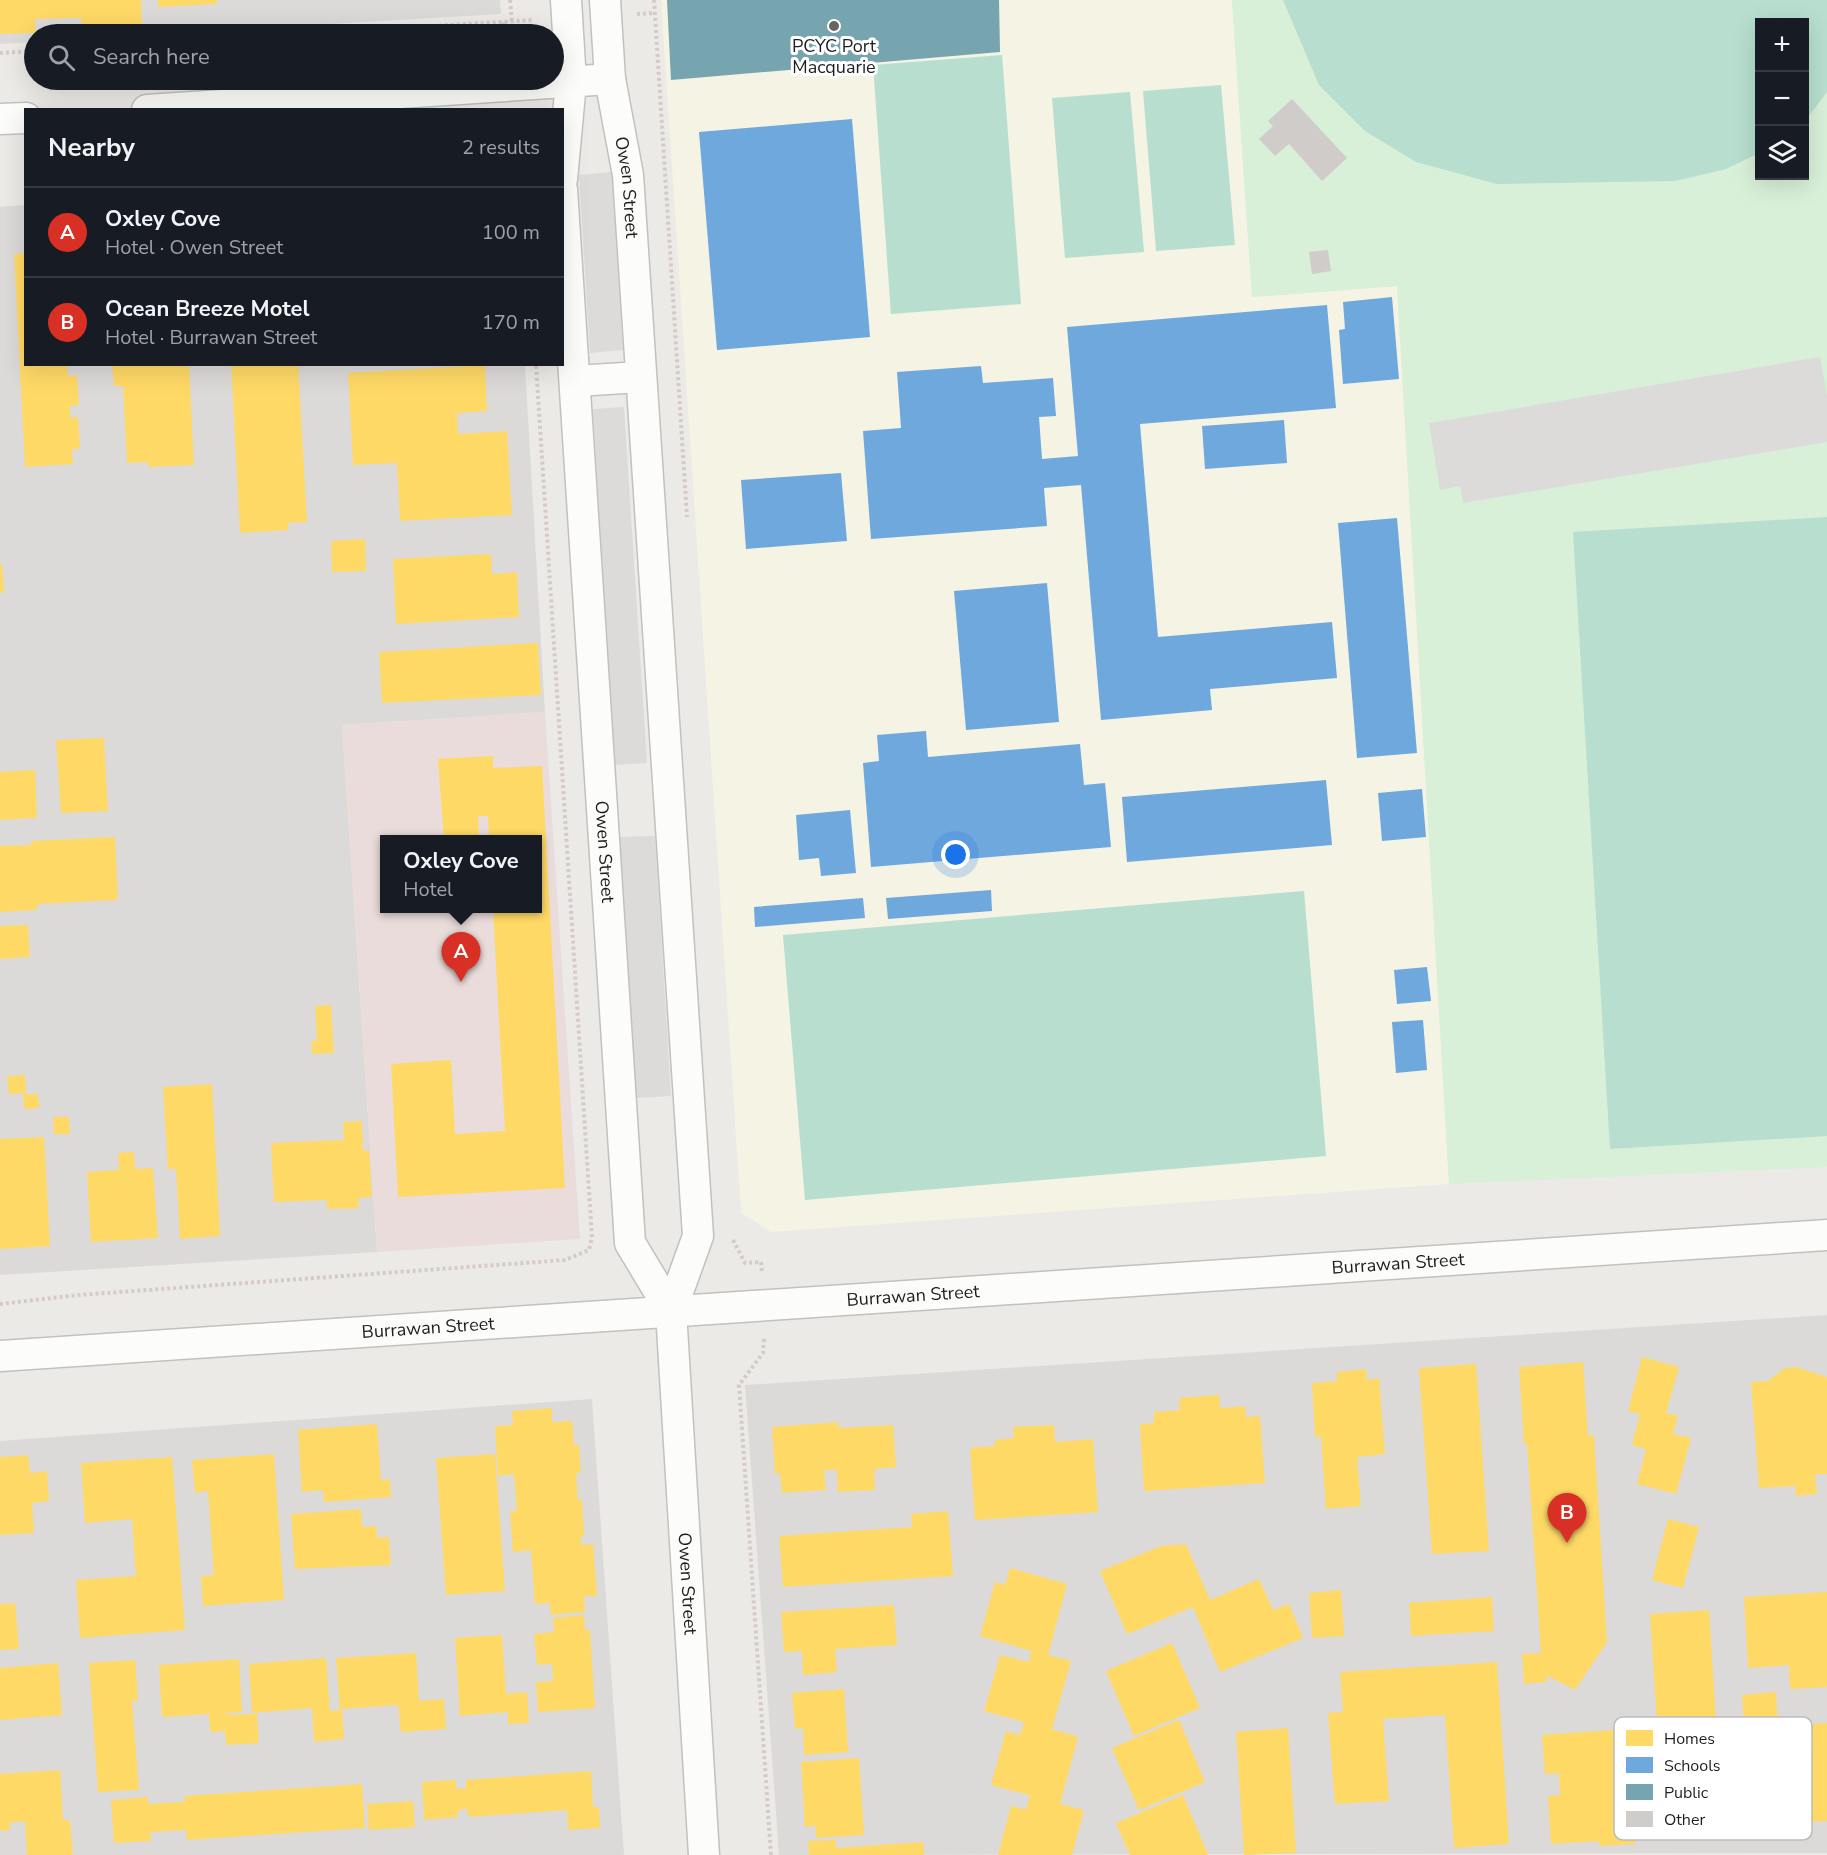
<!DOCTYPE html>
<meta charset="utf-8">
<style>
body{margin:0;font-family:"Nunito Sans",sans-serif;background:#20242c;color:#f1f3f6}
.controls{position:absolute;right:18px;top:18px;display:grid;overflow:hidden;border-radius:0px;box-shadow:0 6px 24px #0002}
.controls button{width:54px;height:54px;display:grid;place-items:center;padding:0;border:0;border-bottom:2px solid #363941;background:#171b24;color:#f1f3f6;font:30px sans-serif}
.you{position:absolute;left:956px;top:855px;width:21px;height:21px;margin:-15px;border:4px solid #fff;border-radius:50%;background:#1a73e8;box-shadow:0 0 0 9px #1a73e833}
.badge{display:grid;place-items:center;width:39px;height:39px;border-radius:50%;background:#d93025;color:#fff;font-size:20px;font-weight:700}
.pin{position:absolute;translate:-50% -50px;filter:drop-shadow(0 2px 3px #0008)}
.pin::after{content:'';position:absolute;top:32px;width:21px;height:18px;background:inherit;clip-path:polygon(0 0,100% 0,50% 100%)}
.popup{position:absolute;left:380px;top:835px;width:162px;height:78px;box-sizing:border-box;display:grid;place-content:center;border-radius:0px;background:#171b24;filter:drop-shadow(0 2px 4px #0005);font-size:20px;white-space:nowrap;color:#9ea1a6}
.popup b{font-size:22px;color:#f1f3f6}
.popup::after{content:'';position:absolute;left:50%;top:100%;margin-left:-12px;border:12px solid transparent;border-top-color:#171b24}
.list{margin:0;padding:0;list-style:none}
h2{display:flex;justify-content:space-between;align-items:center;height:78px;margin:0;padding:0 24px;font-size:26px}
h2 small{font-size:20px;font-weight:400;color:#9ea1a6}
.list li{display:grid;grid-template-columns:39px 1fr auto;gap:18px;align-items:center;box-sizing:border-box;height:90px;padding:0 24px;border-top:2px solid #363941}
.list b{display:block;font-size:22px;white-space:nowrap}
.list p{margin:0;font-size:20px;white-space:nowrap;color:#9ea1a6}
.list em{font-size:20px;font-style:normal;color:#9ea1a6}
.icon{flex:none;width:33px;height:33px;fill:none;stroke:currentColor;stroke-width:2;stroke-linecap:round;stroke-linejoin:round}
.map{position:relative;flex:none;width:1827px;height:1855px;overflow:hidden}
.search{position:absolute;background:#171b24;box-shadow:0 6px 24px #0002;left:24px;top:24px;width:540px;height:66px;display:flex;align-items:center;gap:15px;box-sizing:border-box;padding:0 21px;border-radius:33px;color:#9ea1a6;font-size:22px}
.panel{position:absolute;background:#171b24;box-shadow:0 6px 24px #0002;left:24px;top:108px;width:540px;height:258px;border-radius:0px}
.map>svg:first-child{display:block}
.residential{fill:#dbdad8}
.commercial{fill:#e9dcda;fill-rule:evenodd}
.education{fill:#f4f3e4}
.park{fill:#d8efd8;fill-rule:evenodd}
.pitch{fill:#b7decf}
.parking{fill:#dcdbda}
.homes{fill:#ffd966}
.schools{fill:#6fa8dc}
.public{fill:#76a5af}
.building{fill:#cfccca}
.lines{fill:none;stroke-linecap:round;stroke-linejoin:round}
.minor-casing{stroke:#c2c1bf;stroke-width:33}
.path{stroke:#d5cac8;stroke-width:4;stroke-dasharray:3 3;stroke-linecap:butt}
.minor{stroke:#fcfcfb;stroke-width:30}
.poi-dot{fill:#666564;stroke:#fff;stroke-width:2}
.labels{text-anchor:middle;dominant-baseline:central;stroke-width:6;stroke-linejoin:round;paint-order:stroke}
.poi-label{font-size:18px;fill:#1e1e1e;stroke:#fff}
.street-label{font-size:18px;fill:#1e1e1e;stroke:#fff}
.key{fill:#fff;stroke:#bcbcbc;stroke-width:1.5}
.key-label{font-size:16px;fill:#1e1e1e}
</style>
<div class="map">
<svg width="1827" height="1855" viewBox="0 0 1827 1855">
<rect width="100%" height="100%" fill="#eceae7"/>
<!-- residential -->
<path class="residential" d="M0,0H500L501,14L162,34H34V42L0,44Z
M25,205L26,364L525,365L545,712L342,725L377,1252L0,1275V207Z
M1827,1315V1853L779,1855L745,1385Z
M592,1399L624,1855H0V1441Z"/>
<!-- commercial -->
<path class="commercial" d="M545,712L580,1239L377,1252L342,725ZM384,840H538V908H384Z"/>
<!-- education -->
<path class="education" d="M661,0H1232L1252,297L1397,286L1449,1184L771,1232L741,1213Z"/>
<!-- park -->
<path class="park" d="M1232,0H1827V1167L1449,1184L1397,286L1252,297ZM1760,22H1804V176H1760Z"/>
<!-- pitch -->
<path class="pitch" d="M1283,0H1827V92L1805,121L1804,22H1760L1759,153L1726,169L1675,181L1497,184L1416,162L1365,131L1319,85Z
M1002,55L1021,304L891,314L873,65Z
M1221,85L1235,245L1156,251L1143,91Z
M1130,92L1144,252L1065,258L1052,98Z
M1827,517V1136L1610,1149L1573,532Z
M1304,891L1326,1156L805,1200L783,935Z"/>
<!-- parking -->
<path class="parking" d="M612,172L623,350L590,353L579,175Z
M1820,357L1827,396V442L1463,503L1460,486L1440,490L1429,423Z
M624,407L647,763L615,765L593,409Z
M655,836L671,1096L636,1098L620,837Z"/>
<!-- homes -->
<path class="homes" d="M0,0H141L142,26L82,27L81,18L35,19L36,33L0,34Z
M158,0H217V4L158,7Z
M26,253V364H67L68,376L77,375L79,405L70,406V418L78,417L80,449H72L73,464L25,467L14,254Z
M112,364H189L194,465L148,467V462L127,463L123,386H114Z
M231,364H298L307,522L288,523V530L240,533Z
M485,365L487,411L457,413L458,434L507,431L512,515L400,521L397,463L353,465L348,373Z
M365,539L366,571L332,572L331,541Z
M491,554L492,574L517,572L519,617L396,624L393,559Z
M0,564H2L4,592L0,593Z
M538,643L541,695L382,703L379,652Z
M104,738L108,811L61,813L56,740Z
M493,756V768L542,766L565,1188L398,1197L391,1064L451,1060L455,1134L505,1131L493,909L538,908V840H489L488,816H478L479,839L444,840L438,759Z
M35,770L37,818L0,820V772Z
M115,837L118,900L37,904V910L0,912V846L31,845V841Z
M28,925L30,957L0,959V926Z
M331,1005L334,1053L312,1054L311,1041H317L315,1006Z
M25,1075L26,1093L9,1094L7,1076Z
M212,1084L220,1236L180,1239L176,1169H168L163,1087Z
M23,1094H38L39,1108L24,1109Z
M53,1117H69L70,1134H54Z
M362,1121L363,1151L369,1150L372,1197L358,1198L359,1208L327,1209V1200L274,1202L271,1143L344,1140L343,1122Z
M44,1137L50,1246L0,1249V1139Z
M134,1152L135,1169L153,1168L158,1238L91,1242L87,1172L119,1170L118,1153Z
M1642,1357L1679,1367L1666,1413L1678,1416L1673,1434L1691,1438L1676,1494L1637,1484L1646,1449L1632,1445L1640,1414L1628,1411Z
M1583,1362L1588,1436L1594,1435L1607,1642L1575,1690L1546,1675L1547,1682L1524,1684L1522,1654L1541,1653L1527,1443L1524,1444L1519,1367Z
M1476,1364L1489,1551L1432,1554L1419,1368Z
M1796,1367L1827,1377V1474H1815L1817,1494L1796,1496L1795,1486L1759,1488L1751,1382L1768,1381L1785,1368Z
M1366,1369L1367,1380L1379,1378L1385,1454L1357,1457L1361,1506L1326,1509L1321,1436L1315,1437L1312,1383L1337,1381V1372Z
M1219,1395L1220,1408L1245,1406L1246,1417L1260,1416L1265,1483L1144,1491L1140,1424L1154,1423V1412L1180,1410L1179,1398Z
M552,1408V1422L572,1421L574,1445H579L581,1473H576L578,1501L582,1500L584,1536H581V1545L593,1544L597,1596H584L585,1612L551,1615L550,1603L535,1604L531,1550L513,1552L510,1511H517L514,1474L498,1476L495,1426L513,1425L512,1411Z
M838,1422L839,1428L893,1425L896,1467L874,1469L875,1490L838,1492L837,1470H824L826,1490L782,1493L780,1473L775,1474L772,1427Z
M377,1424L381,1480L390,1479L391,1497L324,1502L323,1490L302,1492L298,1430Z
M1054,1425L1055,1442L1093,1439L1098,1512L975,1520L970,1448L995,1446V1440L1014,1438L1013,1427Z
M274,1454L284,1600L203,1606L201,1576L214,1575L208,1491L195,1493L192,1460Z
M495,1454L505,1591L446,1595L436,1458Z
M28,1455L30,1473L47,1471L49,1501L32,1503L34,1533L0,1535V1457Z
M172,1457L185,1630L80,1638L76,1580L136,1576L132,1519L85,1523L81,1463Z
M361,1509L362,1527L376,1526L377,1538L389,1537L391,1565L295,1569L291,1514Z
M948,1511L953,1576L783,1587L779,1536L912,1527L911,1514Z
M1668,1519L1699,1527L1683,1588L1652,1580Z
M1186,1544L1210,1600L1259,1579L1273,1610L1289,1604L1303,1638L1220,1672L1193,1607L1127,1634L1100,1571L1161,1546Z
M1010,1568L1067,1584L1048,1655L1071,1661L1052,1729L1078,1737L1060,1804L1084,1810L1072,1855H998L1011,1806L1026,1810L1030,1795L991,1785L1006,1731L1020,1735L1024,1722L984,1711L1000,1655L1028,1662L1032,1651L980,1636L995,1582L1005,1585Z
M1341,1590L1344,1636L1312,1638L1309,1593Z
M1827,1592V1687L1790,1689L1789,1665L1748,1668L1744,1597Z
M1492,1597L1494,1631L1411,1636L1409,1603Z
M15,1603L19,1649L0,1650V1604Z
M894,1605L897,1645L835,1649L837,1672L803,1675L802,1651L784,1652L781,1612Z
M1709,1610L1723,1830L1664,1834L1650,1614Z
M584,1615L585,1630H590L595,1708L538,1712L536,1682L553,1681L552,1664L537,1665L534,1634L554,1632L553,1618Z
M502,1635L506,1694L527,1692L529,1723L508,1724V1712L460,1716L455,1638Z
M1172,1643L1200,1708L1134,1736L1106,1671Z
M416,1653L419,1701L444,1699L446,1729L401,1732L398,1705L342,1709L344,1739L314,1742L312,1708L252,1713L249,1664L326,1658L330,1711L340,1710L336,1658Z
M239,1659L242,1712L226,1713V1715L257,1714L259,1743L226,1745L225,1731L210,1732L209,1714L162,1717L159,1665Z
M135,1660L138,1700L132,1701L139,1790L98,1792L89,1663Z
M1497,1662L1509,1844L1454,1848L1445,1715L1383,1719L1389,1801L1335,1804L1328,1713L1343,1712L1340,1672Z
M58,1663L62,1715L0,1720V1668Z
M844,1689L848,1752L804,1755L803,1728L795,1729L792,1693Z
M1776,1692L1778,1725L1744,1728L1742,1695Z
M1179,1720L1205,1782L1139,1810L1112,1748Z
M1827,1723V1821L1750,1825L1744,1733L1769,1731L1770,1752L1813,1749L1811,1724Z
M1288,1728L1296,1853L1244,1855L1236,1732Z
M1614,1730L1619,1804L1632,1803L1635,1844L1599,1846V1841L1551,1844L1548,1796L1560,1795L1559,1773L1545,1774L1542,1735Z
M859,1758L864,1835L816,1838L815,1825L805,1827L801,1762Z
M60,1770L63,1820H70L73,1855H27L25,1821L9,1823L10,1830L0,1831V1774Z
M591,1771L593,1807H599L600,1828L568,1830L567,1810L468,1817V1809L458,1810V1817L424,1820L422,1782L456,1780V1789L466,1788V1780Z
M362,1784L365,1828L187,1840L186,1830L150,1832L151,1841L114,1843L111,1800L148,1797V1804L185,1802L184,1796Z
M1183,1795L1208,1855H1130L1116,1823Z
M413,1801L415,1827L369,1830L367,1804Z
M836,1840V1848L923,1842L924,1855H809L808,1841Z"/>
<!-- schools -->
<path class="schools" d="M852,119L870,337L717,350L699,132Z
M1392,297L1399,379L1343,384L1339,330L1345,329L1343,302Z
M1327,305L1336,408L1140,424L1158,637L1332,622L1337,678L1210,689L1212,710L1101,720L1081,485L1044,488L1047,526L871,539L863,431L901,428L897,372L981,366L983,383L1053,378L1056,416L1039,417L1042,459L1078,456L1067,327Z
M1284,420L1287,463L1205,469L1202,426Z
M841,473L847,541L746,549L741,480Z
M1397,518L1417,753L1357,758L1338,523Z
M1047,583L1059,722L966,730L954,591Z
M926,731L928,757L1080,744L1084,785L1105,783L1111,847L871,867L863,763L879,761L877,735Z
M1326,780L1332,845L1127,862L1122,797Z
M1422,789L1426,837L1382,841L1378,793Z
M850,810L856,873L821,876L819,858L799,860L796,815Z
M991,890L992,911L888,919L886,898Z
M863,898L865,918L755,927L754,907Z
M1427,967L1431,1001L1397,1004L1394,970Z
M1423,1020L1427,1070L1396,1073L1392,1022Z"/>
<!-- public -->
<path class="public" d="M667,0H999L1000,52L671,80Z"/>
<!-- building -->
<path class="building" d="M1292,99L1347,158L1322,181L1289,144L1275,156L1259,139L1273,126L1268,121Z
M1328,250L1331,271L1312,274L1309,252Z"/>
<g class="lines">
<defs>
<g id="minor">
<path id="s1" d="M605,0L610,79L628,175L698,1236L671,1311L704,1855"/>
<path d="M147,110L610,79"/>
<path d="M0,119L26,118"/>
<path d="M562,179L571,82L566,0"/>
<path id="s2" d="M562,189L630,1243L671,1311"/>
<path d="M575,381L641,377"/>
<path id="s3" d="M0,1356L1827,1235"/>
</g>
</defs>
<!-- minor casing -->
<use href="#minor" class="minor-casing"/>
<!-- path -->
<path class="path" d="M510,0L512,22
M654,0L687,517
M637,14L655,13
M504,22L505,34
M295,34L534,20
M0,53L34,51
M733,1240L745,1263L761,1262L762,1272
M0,1304L78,1295L565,1260L589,1250L592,1238L536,364
M764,1339L763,1353L739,1385L771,1855"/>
<!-- minor -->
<use href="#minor" class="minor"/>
</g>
<!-- markers -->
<circle class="poi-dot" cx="834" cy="26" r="6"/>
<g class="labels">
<!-- poi labels -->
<g class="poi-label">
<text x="834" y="46">PCYC Port<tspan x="834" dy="21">Macquarie</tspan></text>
</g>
<!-- street labels -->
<g class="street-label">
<text stroke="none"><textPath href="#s1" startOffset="189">Owen Street</textPath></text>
<text stroke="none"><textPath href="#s2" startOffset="664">Owen Street</textPath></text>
<text stroke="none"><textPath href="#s3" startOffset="1401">Burrawan Street</textPath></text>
<text stroke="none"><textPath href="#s3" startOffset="915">Burrawan Street</textPath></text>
<text stroke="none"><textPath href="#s3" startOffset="429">Burrawan Street</textPath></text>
<text stroke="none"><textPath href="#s1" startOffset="1593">Owen Street</textPath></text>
</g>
</g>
<!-- legend -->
<rect x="1614" y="1717" width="198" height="123" rx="9" class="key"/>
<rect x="1626" y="1730" width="27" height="16" fill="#ffd966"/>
<rect x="1626" y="1757" width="27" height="16" fill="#6fa8dc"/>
<rect x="1626" y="1784" width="27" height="16" fill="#76a5af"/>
<rect x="1626" y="1811" width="27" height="16" fill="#cfccca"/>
<g class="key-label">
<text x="1664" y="1744">Homes</text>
<text x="1664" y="1771">Schools</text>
<text x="1664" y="1798">Public</text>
<text x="1664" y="1825">Other</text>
</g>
</svg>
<div class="controls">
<button>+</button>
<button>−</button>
<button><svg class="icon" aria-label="layers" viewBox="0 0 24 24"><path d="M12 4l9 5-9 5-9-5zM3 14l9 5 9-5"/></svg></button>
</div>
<div class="you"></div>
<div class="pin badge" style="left:461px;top:982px">A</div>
<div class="popup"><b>Oxley Cove</b>Hotel</div>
<div class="pin badge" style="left:1567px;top:1543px">B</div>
<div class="search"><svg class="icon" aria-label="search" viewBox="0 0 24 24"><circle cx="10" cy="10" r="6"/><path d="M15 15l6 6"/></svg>Search here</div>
<section class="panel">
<h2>Nearby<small>2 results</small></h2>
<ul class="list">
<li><span class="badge">A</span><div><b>Oxley Cove</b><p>Hotel · Owen Street</p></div><em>100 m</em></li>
<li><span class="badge">B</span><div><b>Ocean Breeze Motel</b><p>Hotel · Burrawan Street</p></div><em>170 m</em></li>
</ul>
</section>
</div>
